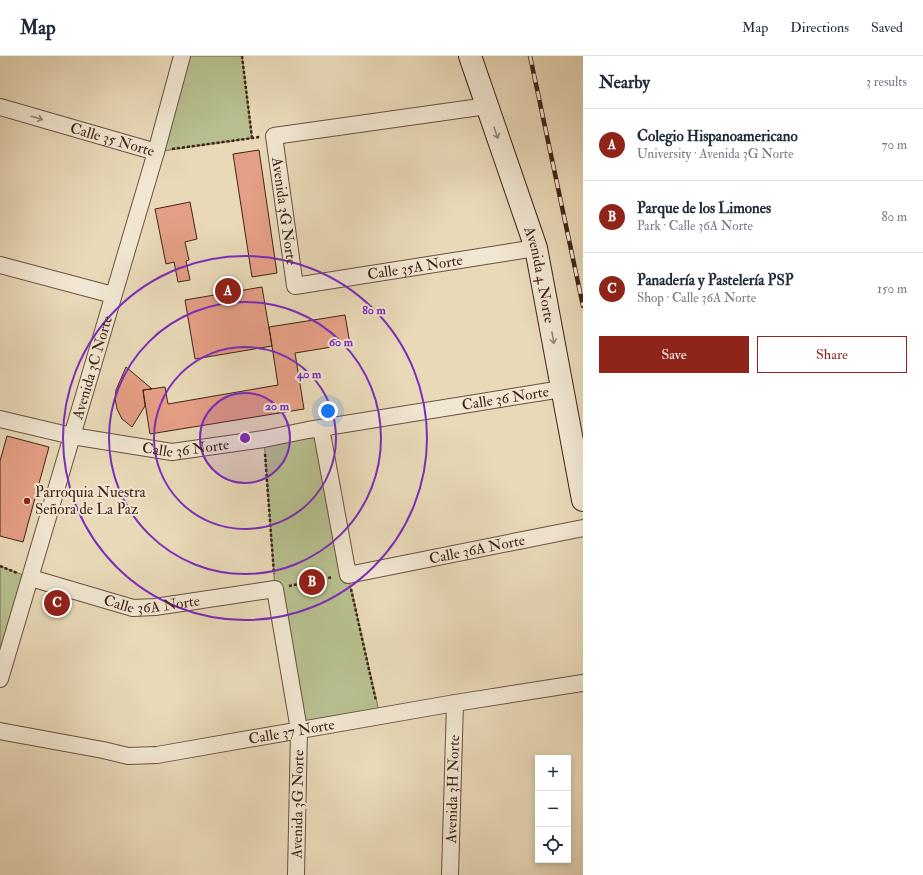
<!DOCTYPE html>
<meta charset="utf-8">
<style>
body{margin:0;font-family:"IM FELL Double Pica",serif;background:#f2f2f3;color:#1f2937}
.controls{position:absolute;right:12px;bottom:12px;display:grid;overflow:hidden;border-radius:0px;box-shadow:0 2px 6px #0003}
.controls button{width:36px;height:36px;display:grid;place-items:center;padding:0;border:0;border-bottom:1px solid #e0e1e3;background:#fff;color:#1f2937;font:20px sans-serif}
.you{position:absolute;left:328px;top:355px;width:14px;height:14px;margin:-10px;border:3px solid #fff;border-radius:50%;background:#1a73e8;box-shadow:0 0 0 6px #1a73e833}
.badge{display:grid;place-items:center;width:26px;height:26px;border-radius:50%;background:#8f2418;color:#fff;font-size:13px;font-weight:700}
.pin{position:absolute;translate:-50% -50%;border:2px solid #fff;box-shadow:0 1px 4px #0006}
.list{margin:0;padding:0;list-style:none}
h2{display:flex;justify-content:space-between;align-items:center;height:52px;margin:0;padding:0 16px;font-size:17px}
h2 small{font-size:13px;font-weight:400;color:#747a83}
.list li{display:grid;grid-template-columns:26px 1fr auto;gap:12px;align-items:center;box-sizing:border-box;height:72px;padding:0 16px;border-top:1px solid #e0e1e3}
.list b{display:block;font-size:15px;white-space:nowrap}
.list p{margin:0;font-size:13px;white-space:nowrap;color:#747a83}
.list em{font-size:13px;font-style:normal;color:#747a83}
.actions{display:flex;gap:8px;padding:12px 16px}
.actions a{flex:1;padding:9px 0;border:1px solid #8f2418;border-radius:0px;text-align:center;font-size:14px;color:#8f2418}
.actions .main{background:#8f2418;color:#fff}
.icon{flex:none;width:22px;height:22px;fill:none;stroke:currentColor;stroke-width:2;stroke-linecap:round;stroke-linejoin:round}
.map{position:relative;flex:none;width:583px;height:819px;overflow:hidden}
header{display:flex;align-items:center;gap:24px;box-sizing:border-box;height:56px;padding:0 20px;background:#fff;border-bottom:1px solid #e0e1e3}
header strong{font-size:19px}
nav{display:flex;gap:22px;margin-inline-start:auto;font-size:14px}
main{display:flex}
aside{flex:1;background:#fff}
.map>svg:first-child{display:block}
.green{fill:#b7bf8e;stroke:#7c7254}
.building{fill:#e59f86;stroke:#412419}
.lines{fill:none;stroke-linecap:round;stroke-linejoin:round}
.minor-casing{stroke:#6b5141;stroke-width:18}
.secondary-casing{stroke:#412419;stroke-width:24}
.path{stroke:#412419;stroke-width:2.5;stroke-dasharray:3 2;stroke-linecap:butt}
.minor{stroke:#f1e6d1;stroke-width:16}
.secondary{stroke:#f1e6d1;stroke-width:22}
.rail-casing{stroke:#412419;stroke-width:4.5}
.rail{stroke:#f1e6d1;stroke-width:3;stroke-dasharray:9;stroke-linecap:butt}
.oneway{stroke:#998575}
.ring{fill:none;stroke:#7b2cbf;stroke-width:2}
.poi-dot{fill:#8f2418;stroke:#f1e6d1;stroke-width:1.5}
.labels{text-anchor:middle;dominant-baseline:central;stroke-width:4;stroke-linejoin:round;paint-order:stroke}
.street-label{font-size:15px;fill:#412419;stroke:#f1e6d1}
.poi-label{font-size:15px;fill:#412419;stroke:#f1e6d1;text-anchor:start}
.centre{fill:#7b2cbf;stroke:#f1e6d1;stroke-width:2}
.ring-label{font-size:12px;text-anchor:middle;font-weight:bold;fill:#7b2cbf;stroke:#f1e6d1;stroke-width:4;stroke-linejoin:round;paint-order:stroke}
</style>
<header>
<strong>Map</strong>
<nav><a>Map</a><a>Directions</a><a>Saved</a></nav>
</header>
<main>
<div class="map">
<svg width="583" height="819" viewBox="0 0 583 819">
<rect width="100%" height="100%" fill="#e9d9b8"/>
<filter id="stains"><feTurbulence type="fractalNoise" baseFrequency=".005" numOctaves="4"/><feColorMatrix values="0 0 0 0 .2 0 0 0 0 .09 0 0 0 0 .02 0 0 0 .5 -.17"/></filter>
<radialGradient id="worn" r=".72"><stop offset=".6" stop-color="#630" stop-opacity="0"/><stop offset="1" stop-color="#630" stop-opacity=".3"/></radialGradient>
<!-- green -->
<path class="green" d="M182,0H242L252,82L156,96Z
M321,372L348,519L380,660L299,674L275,533L264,383Z
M0,510L31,522L0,623Z"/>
<!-- building -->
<path class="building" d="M259,94L277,217L252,221L233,98Z
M190,146L197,183L185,186L189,204L186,205L190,224L178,226L174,206L166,208L155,153Z
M262,231L272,290L195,303L185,244Z
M345,259L350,288L295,297L304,353L150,378L143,334L165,331L168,348L278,329L269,271Z
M126,311L152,333L143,334L145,350L132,371L122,363L117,353L115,342L116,334Z
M7,380L49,391L23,486L0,480V405Z"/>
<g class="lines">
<defs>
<g id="minor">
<path id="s1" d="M487,50L274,80L295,230L536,192"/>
<path id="s2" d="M0,51L156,96"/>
<path d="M0,209L113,239"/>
<path id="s3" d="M0,363L72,380L172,396L264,383L308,374L562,333"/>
<path id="s4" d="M321,372L348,519L583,472"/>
<path id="s5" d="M31,522L133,552L155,551L275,533L299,674L296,819"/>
<path id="s6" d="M0,623L72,380L156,96L182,0"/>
<path id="s7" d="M0,675L103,694L128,700L157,699L455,647L583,627"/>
<path id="s8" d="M450,819L455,647"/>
</g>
<g id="secondary">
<path id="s9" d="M470,0L536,192L583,444"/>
</g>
</defs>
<!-- minor casing -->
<use href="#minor" class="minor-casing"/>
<!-- secondary casing -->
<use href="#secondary" class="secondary-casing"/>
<!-- path -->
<path class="path" d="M242,0L252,82
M172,93L260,81
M265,398L274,518
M0,510L17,517
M289,530L333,521
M351,533L376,645"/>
<!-- minor -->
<use href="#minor" class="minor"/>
<!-- secondary -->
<use href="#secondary" class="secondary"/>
<defs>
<path id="rail" d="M530,0L583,250"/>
</defs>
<!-- rail casing -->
<use href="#rail" class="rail-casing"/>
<!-- rail -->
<use href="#rail" class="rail"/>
</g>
<!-- one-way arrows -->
<defs><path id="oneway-shaft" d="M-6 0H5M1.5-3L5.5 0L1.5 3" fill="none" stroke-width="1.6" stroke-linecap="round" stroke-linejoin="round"/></defs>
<g class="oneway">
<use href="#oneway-shaft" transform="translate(37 62) rotate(16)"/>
<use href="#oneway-shaft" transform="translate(496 77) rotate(71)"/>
<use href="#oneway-shaft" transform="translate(553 282) rotate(80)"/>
</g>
<!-- distance rings -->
<circle cx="245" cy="382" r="45" fill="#7b2cbf" fill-opacity=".12"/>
<g class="ring">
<circle cx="245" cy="382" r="45"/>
<circle cx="245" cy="382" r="91"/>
<circle cx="245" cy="382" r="136"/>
<circle cx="245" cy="382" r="182"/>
</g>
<!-- markers -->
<circle class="poi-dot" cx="27" cy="445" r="4"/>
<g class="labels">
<!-- street labels -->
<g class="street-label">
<text stroke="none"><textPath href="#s2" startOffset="117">Calle 35 Norte</textPath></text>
<text stroke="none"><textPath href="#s1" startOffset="291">Avenida 3G Norte</textPath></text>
<text stroke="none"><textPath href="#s1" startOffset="488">Calle 35A Norte</textPath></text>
<text stroke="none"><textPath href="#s9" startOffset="230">Avenida 4 Norte</textPath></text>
<text stroke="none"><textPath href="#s6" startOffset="325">Avenida 3C Norte</textPath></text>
<text stroke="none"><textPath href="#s3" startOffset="513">Calle 36 Norte</textPath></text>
<text stroke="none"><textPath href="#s3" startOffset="189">Calle 36 Norte</textPath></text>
<text stroke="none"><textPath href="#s4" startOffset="281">Calle 36A Norte</textPath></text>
<text stroke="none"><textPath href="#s5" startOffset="125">Calle 36A Norte</textPath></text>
<text stroke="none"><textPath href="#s7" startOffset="296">Calle 37 Norte</textPath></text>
<text stroke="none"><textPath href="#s8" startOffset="86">Avenida 3H Norte</textPath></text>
<text transform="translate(298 748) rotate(-89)">Avenida 3G Norte</text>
</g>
<!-- poi labels -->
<g class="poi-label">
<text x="35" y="436">Parroquia Nuestra<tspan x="35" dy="17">Señora de La Paz</tspan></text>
</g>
</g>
<circle cx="245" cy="382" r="6" class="centre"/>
<g class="ring-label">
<text x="374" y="258">80 m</text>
<text x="341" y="290">60 m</text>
<text x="309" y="322">40 m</text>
<text x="277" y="354">20 m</text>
</g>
<rect width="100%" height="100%" filter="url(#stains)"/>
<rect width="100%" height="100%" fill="url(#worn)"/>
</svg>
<div class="controls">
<button>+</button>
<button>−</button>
<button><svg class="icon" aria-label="locate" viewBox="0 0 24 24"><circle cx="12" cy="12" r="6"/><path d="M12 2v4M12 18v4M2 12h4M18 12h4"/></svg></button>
</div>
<div class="you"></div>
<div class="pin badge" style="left:228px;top:235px">A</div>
<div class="pin badge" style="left:312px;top:526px">B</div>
<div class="pin badge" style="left:57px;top:547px">C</div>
</div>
<aside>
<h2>Nearby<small>3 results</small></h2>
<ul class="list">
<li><span class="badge">A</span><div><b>Colegio Hispanoamericano</b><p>University · Avenida 3G Norte</p></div><em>70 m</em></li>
<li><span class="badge">B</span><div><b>Parque de los Limones</b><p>Park · Calle 36A Norte</p></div><em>80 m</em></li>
<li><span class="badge">C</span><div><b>Panadería y Pastelería PSP</b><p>Shop · Calle 36A Norte</p></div><em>150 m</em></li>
</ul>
<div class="actions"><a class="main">Save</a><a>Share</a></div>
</aside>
</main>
